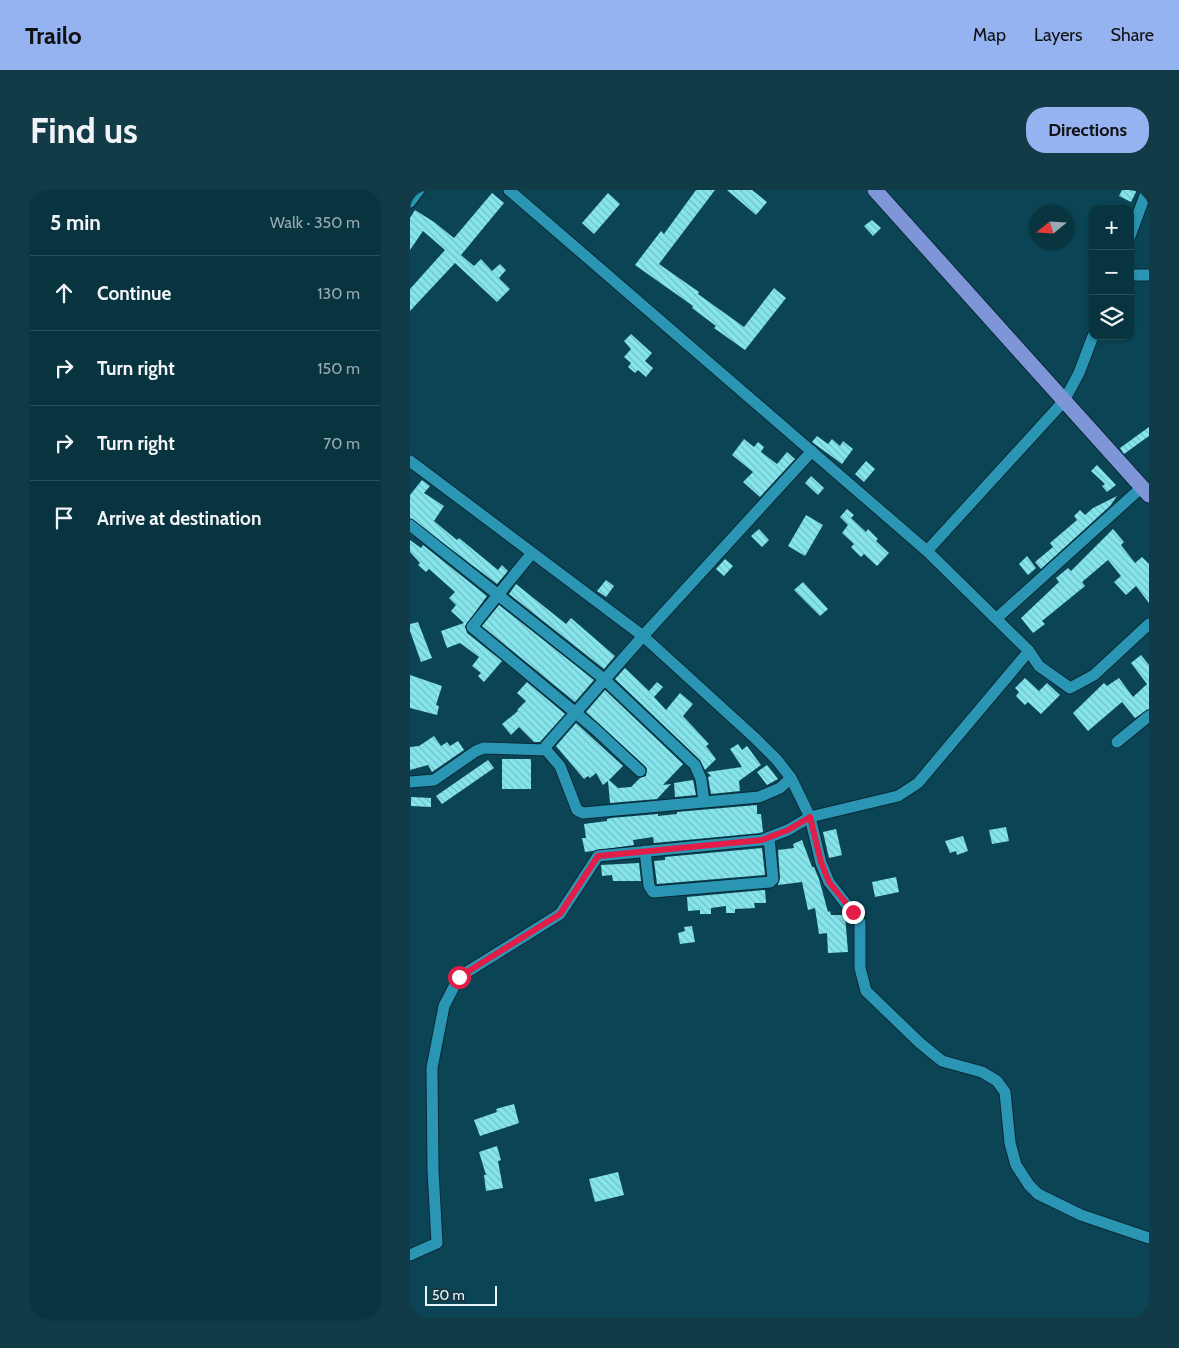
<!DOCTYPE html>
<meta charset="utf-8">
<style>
body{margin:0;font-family:Cabin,sans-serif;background:#113c47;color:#f1f3f6}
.controls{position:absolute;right:15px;top:15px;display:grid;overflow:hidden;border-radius:10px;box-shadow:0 1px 4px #0004}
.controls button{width:45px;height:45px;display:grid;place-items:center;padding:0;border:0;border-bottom:1px solid #294f59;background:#083440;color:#f1f3f6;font:25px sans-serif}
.compass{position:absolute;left:619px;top:15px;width:45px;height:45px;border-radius:50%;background:#083440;box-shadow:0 1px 4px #0004;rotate:252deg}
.scale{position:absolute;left:15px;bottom:12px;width:72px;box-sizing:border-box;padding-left:5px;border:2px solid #e5f6fd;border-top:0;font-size:14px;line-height:18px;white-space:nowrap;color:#e5f6fd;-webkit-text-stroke:4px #193842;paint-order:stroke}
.stop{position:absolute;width:15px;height:15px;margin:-11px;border:4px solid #e11d48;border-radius:50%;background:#fff}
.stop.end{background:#e11d48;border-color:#fff;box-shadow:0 1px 5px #0008}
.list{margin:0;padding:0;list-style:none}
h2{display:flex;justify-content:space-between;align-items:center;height:65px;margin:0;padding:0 20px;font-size:21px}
h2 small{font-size:16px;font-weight:400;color:#98aab1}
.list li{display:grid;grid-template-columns:32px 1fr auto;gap:15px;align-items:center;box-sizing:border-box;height:75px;padding:0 20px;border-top:1px solid #294f59}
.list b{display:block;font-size:19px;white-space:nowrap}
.list em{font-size:16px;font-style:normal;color:#98aab1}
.icon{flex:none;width:28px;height:28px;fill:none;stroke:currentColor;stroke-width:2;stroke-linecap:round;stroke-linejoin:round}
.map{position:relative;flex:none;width:739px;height:1128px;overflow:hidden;border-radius:20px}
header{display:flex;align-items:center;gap:30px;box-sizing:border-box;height:70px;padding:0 25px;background:#95b2f1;color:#111}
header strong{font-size:24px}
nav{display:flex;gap:28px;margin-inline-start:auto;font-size:18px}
.intro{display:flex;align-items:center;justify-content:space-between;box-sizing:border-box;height:120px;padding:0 30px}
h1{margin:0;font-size:35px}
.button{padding:12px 22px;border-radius:20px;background:#95b2f1;color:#111;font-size:18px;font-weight:700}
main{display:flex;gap:30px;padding:0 30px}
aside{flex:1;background:#083440;border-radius:20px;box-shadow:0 1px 4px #0004}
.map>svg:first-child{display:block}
.building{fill:url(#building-back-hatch)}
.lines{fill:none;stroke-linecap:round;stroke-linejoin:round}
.minor-casing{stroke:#082933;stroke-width:13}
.trunk-casing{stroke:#082933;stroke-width:17}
.minor{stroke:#2b95b4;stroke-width:11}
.trunk{stroke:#7e95d8;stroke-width:15}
.route{stroke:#e11d48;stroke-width:6}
</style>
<header>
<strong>Trailo</strong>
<nav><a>Map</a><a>Layers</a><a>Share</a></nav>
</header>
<div class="intro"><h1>Find us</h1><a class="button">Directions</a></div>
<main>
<aside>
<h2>5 min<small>Walk · 350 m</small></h2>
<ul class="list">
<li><svg class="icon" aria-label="ahead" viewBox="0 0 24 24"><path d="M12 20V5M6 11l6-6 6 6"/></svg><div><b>Continue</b></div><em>130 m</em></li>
<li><svg class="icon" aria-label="right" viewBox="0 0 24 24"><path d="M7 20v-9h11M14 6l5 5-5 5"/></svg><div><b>Turn right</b></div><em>150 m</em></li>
<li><svg class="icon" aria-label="right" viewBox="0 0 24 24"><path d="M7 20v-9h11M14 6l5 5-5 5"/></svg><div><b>Turn right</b></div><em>70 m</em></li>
<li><svg class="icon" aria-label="arrive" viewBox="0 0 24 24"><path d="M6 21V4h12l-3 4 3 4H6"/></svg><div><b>Arrive at destination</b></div></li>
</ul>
</aside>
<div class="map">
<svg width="739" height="1128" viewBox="0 0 739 1128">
<defs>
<pattern id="building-back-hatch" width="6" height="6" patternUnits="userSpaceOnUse" patternTransform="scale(1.25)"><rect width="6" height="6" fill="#85e5ed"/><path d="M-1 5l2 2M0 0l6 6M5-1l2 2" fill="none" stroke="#75bec5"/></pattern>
</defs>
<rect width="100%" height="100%" fill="#0b4555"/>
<!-- building -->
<path class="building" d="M286,0H305L249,74L289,102L288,104L334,137L364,98L376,108L335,160L304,138L306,136L282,118L283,116L225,75L251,41L254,44Z
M317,0H342L357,12L346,25Z
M712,0H727L721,12L709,6Z
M82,3L94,13L51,65L64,76L71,69L82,81L90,74L96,80L89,88L100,99L87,112L45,73L0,121V99L35,60L13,41L0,60V28L5,20L24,32L44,48Z
M198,3L210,14L184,44L172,33Z
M462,30L471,38L463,46L454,36Z
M221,144L242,163L235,171L243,178L236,187L228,180L225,183L218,177L221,173L214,167L221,159L214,151Z
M739,237V246L714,264L710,258Z
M407,246L418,254L422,249L430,256L433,251L443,259L432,274L402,252Z
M334,249L344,257L348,252L354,257L351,262L367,274L377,262L385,269L350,307L333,292L343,282L322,265Z
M456,271L465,279L454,292L445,284Z
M687,275L706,295L697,302L692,296L695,294L681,281Z
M401,286L414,298L408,305L395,293Z
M12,290L20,296L14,303L34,316L24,331L47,350L49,348L88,380L92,375L98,381L87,394L0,328V305Z
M707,306L700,316L631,379L625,372L643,357L640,353L667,330L664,326L670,320L675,325L683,318Z
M437,319L444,325L441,328L456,342L458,339L468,349L466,351L479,363L467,376L454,364L451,367L441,357L444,354L432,343L438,335L430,327Z
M396,325L413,335L395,366L378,356Z
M349,339L359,350L352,357L341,346Z
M703,339L714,352L711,355L725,373L732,367L739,374V413L726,396L716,405L704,392L711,386L698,370L672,392L675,396L632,431L635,434L623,443L611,428L649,392L646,388L658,378L661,381Z
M0,350L11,358L13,355L77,406L55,436L57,443L92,471L74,492L68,486L71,483L62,476L69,467L50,453L37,458L31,441L54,433L41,421L46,415L39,408L45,402L19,379L16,382L8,375L10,373L0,362Z
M617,366L626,378L618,385L609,374Z
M315,369L323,376L314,386L306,379Z
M196,390L204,396L196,407L187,401Z
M393,392L418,419L410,426L384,400Z
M106,394L156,434L161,428L205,466L194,479L99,404Z
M89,415L184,490L165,512L72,436Z
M8,432L22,468L11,472L0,441V434Z
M731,465L739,475V519L725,528L712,512L678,541L663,523L694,493L697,496L709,488L723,507L737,494L721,473Z
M215,478L239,501L247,492L253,497L244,507L256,520L270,503L283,514L273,526L299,554L296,556L306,569L295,580L290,570L205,489Z
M0,485L32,496L26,515L29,516L27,525L0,518Z
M615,488L629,501L637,493L650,505L631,524L618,512L615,515L606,506L609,502L605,498Z
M117,492L155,524L130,552H124L109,537L101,545L92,534L108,521L107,520L116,511L107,503Z
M195,500L273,574L253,595L261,594L247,609L200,613L198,591L193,595L186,583L180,588L178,586L174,589L146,556L166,533L213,576L199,590L208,598L221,597L230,588L236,586L237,579L235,576L176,522Z
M24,546L31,556L37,552L40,556L48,551L54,560L22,582L18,575L0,580V557L9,556Z
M328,554L332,560L337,556L351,575L329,591L330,601L301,604L298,587L301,586L297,582L332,577L320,559Z
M92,569H121V599H92Z
M78,570L84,578L32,614L26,606Z
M357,575L368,589L357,595L347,582Z
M283,590L286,605L265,607L264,593Z
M1,607L21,608V617L1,616Z
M347,615V624H351L353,642L350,643L244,653L243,647L223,650L224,655L175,662L172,648H176L174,634L197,631V629L201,628L248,624V626L267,624V622Z
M596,637L599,651L582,654L579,640Z
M426,639L432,665L419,668L413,642Z
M553,646L558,661L547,665L546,661L540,663L535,651Z
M392,650L402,677H404L409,689L418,722L420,721L421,725H435L438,762L418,763L417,743L409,744L405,718L398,720L392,692L368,695L370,688L368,660L384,658L383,654Z
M352,658L355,685L247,694L244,671L255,670V667Z
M229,673L231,691H203L202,685L192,686L191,675Z
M486,687L489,702L465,707L462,692Z
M355,700L356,713H344L345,718L325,719V723H316V716L301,718V724H290V720L278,721L277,707Z
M282,736L285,752L270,754L268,743L275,741L274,737Z
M104,914L109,933L70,946L64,930L87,922L86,919Z
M87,956L91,970L88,971L93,998L76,1001L74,985H76L69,962Z
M208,982L214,1005L185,1012L179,989Z"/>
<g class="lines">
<defs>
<path id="minor" d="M99,0L517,361L619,461
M0,12L9,0
M720,46L737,0
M720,85H739
M0,271L233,446L345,548L367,570L381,588L400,627L488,606L508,593L619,461L629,476L660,498L684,485L739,434
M0,335L194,489L285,575L291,589L294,611
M517,361L654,211L669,183L683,146
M122,363L62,437L185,539L230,581
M587,428L732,297
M707,552L739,526
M381,588L370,598L349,607L173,623L167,620L150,576L136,560V556L233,446L402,261
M0,592L24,590L66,561L74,558L136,560
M235,661L239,696L243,702L360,692L363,689L359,648
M0,1065L27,1053L23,980L22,878L34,816L49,787L150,724L188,666L352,650L378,640L400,627L411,673L419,692L450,732V778L456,801L510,853L532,871L572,882L587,891L595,902L600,953L606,975L619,995L628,1004L671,1025L739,1048"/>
<path id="trunk" d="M465,0L739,305"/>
</defs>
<!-- minor casing -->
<use href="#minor" class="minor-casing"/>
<!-- trunk casing -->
<use href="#trunk" class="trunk-casing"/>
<!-- minor -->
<use href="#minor" class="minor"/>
<!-- trunk -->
<use href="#trunk" class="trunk"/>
</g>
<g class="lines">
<!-- route -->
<path class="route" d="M49,787L150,724L188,666L352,650L378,640L400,627L411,672L419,692L443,722"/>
</g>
</svg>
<div class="controls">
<button>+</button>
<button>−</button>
<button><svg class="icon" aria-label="layers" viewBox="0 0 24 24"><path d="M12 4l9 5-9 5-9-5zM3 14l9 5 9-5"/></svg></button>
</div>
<svg class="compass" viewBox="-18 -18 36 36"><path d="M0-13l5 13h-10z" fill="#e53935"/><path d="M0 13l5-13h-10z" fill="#98aab1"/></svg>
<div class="scale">50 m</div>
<div class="stop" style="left:49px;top:787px"></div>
<div class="stop end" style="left:443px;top:722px"></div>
</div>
</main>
